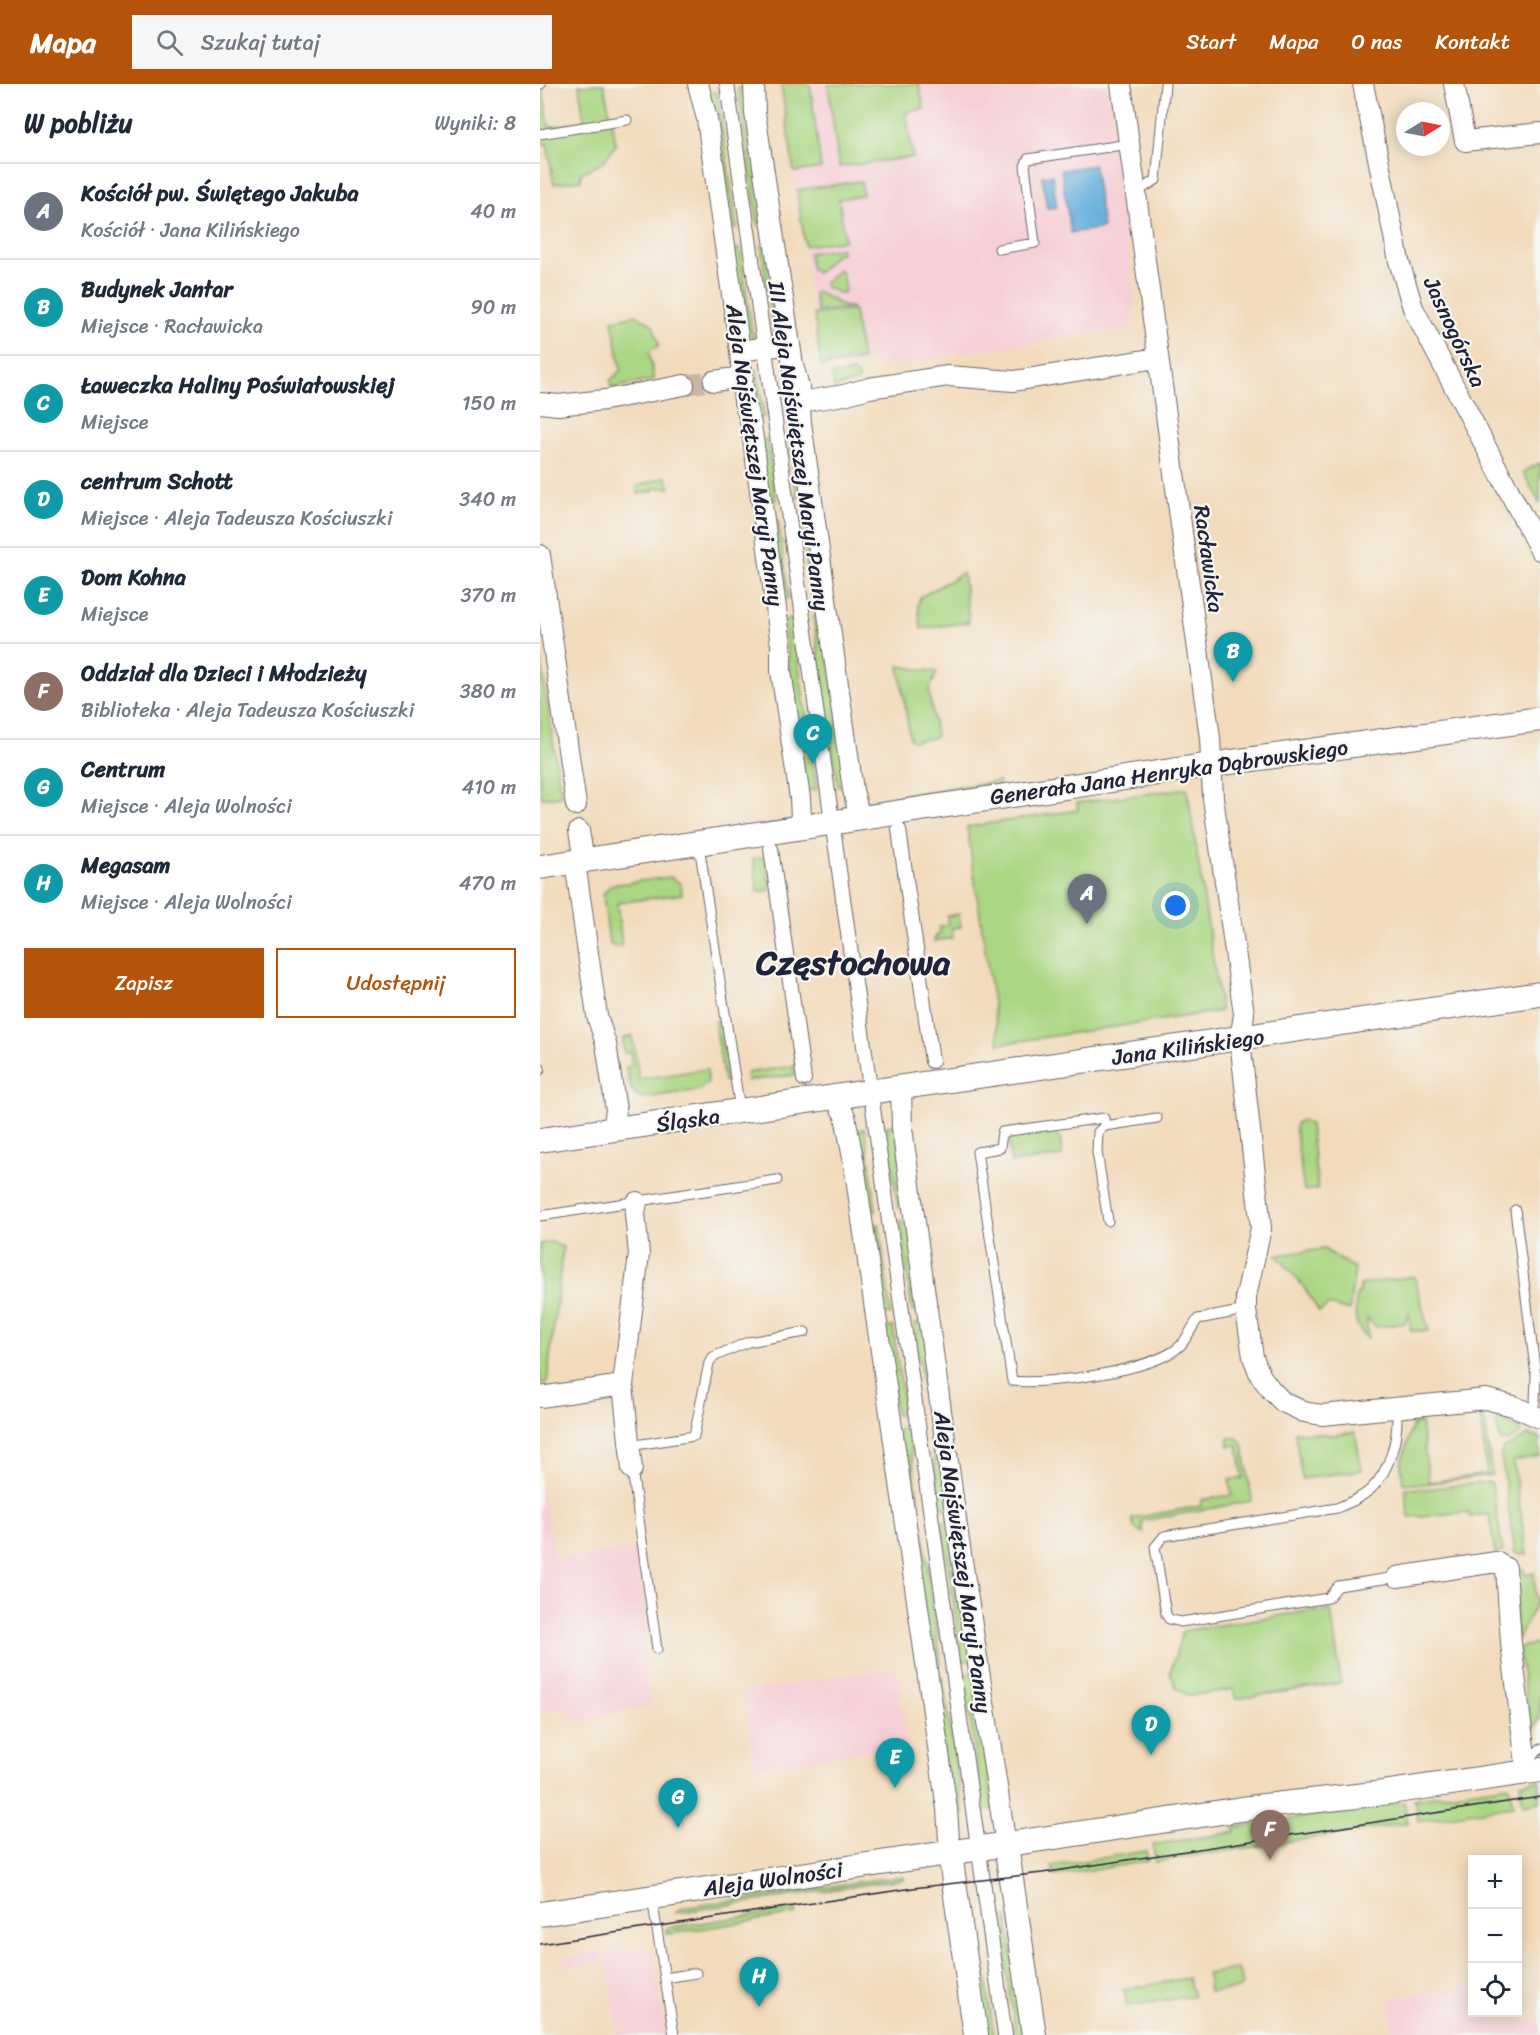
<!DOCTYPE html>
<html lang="pl">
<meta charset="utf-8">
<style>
body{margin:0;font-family:Sriracha,sans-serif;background:#f6f6f7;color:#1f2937}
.controls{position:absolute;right:18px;bottom:18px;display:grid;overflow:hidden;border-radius:0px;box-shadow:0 3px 15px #0003}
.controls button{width:54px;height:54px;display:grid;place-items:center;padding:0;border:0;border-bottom:2px solid #e0e1e3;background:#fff;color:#1f2937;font:30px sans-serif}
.compass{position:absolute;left:856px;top:18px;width:54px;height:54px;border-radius:50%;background:#fff;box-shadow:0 3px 15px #0003;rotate:80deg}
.you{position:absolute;left:636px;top:822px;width:21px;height:21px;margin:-15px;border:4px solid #fff;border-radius:50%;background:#1a73e8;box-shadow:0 0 0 9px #1a73e833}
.badge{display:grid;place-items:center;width:39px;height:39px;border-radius:50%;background:#b45309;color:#fff;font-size:20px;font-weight:700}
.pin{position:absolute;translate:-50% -50px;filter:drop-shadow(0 2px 3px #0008)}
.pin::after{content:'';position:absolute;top:32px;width:21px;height:18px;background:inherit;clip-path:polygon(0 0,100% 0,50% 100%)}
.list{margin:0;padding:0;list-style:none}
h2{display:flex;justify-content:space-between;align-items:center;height:78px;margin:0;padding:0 24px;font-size:26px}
h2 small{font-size:20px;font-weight:400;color:#747a83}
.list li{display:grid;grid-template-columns:39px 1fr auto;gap:18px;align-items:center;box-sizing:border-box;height:96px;padding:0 24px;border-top:2px solid #e0e1e3}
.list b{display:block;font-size:22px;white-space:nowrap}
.list p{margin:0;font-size:20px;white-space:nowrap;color:#747a83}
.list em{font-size:20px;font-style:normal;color:#747a83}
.actions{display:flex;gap:12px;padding:18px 24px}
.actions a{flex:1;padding:14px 0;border:2px solid #b45309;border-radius:0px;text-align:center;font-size:21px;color:#b45309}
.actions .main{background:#b45309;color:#fff}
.icon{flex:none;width:33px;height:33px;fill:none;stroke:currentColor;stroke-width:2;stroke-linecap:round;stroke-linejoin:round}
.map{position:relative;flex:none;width:1000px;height:1951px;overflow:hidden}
header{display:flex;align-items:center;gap:36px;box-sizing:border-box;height:84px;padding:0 30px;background:#b45309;color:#fff}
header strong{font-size:28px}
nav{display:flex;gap:33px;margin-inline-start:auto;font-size:21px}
.search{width:420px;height:54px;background:#f6f6f7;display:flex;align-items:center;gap:15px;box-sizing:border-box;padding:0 21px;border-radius:0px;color:#747a83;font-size:22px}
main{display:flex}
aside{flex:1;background:#fff}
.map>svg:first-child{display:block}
.built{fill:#f6cfd6}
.green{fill:#abd682;stroke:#667c5e;stroke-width:1.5}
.water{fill:#62aedb;stroke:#42688b;stroke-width:1.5}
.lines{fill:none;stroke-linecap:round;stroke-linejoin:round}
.minor-tunnel{stroke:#c8b6a2;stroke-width:20;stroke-dasharray:20 10;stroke-linecap:butt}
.service-casing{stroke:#6b6368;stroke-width:11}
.pedestrian-casing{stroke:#6b6368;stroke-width:16}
.minor-casing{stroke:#6b6368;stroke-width:22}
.tertiary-casing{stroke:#6b6368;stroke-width:26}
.service{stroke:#fff;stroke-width:9}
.pedestrian{stroke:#fff;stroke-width:14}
.minor{stroke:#fff;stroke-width:20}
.tertiary{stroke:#fff;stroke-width:24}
.tram{stroke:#22223b;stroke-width:1.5}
.labels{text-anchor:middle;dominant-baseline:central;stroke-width:4.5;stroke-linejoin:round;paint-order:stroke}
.street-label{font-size:22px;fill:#22223b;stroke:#f6f6f2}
.town-label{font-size:34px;font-weight:bold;fill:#22223b;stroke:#f6f6f2}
</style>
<header>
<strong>Mapa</strong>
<div class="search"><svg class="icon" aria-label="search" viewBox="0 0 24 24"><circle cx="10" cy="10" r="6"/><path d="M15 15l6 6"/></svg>Szukaj tutaj</div>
<nav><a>Start</a><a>Mapa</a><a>O nas</a><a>Kontakt</a></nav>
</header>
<main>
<aside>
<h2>W pobliżu<small>Wyniki: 8</small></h2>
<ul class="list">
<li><span class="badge" style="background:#6b7280">A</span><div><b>Kościół pw. Świętego Jakuba</b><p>Kościół · Jana Kilińskiego</p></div><em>40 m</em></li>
<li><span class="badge" style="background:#0f9aa8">B</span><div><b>Budynek Jantar</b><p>Miejsce · Racławicka</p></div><em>90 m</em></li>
<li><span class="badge" style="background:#0f9aa8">C</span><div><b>Ławeczka Haliny Poświatowskiej</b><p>Miejsce</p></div><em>150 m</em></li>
<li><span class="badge" style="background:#0f9aa8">D</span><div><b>centrum Schott</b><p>Miejsce · Aleja Tadeusza Kościuszki</p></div><em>340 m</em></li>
<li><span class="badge" style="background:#0f9aa8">E</span><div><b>Dom Kohna</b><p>Miejsce</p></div><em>370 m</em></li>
<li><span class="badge" style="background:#8d6e63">F</span><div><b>Oddział dla Dzieci i Młodzieży</b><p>Biblioteka · Aleja Tadeusza Kościuszki</p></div><em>380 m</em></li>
<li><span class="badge" style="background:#0f9aa8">G</span><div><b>Centrum</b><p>Miejsce · Aleja Wolności</p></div><em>410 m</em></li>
<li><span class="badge" style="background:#0f9aa8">H</span><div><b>Megasam</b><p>Miejsce · Aleja Wolności</p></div><em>470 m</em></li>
</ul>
<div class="actions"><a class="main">Zapisz</a><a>Udostępnij</a></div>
</aside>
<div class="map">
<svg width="1000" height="1951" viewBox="0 0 1000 1951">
<rect width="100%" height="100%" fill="#f6f6f2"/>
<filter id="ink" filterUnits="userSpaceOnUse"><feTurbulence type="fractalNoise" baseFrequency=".0167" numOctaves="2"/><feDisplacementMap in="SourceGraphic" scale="12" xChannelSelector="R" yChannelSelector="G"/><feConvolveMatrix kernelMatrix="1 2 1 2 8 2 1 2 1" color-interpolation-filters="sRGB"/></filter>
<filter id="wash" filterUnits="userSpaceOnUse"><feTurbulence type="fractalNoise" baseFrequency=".008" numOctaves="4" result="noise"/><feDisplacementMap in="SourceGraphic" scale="24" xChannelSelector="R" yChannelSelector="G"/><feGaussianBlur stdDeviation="1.35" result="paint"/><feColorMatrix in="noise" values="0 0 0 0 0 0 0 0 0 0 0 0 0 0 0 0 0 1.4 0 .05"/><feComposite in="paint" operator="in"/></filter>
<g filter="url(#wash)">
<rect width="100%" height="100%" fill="#f2dbbc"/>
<!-- built -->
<path class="built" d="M240,0H566L595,217L589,245L345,281L322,278L281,284Z
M3,1403L15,1476L96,1464L108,1552L101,1561L111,1622L32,1637L30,1624L0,1628V1404Z
M357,1583L367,1661L215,1684L203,1607Z
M106,1863L113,1868L126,1951H78L65,1868Z
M62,1867L64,1878L24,1884L23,1874Z
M932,1901L933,1928L951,1929L954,1943L1000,1937V1951H852L848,1914Z"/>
<!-- green -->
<path class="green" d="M64,0L76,61L62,79L41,89V96L14,100L7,60L0,61V7H3L9,43L44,37L39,1Z
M241,0H270L281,84L254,88Z
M288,0H379L384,25L366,28L373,73L299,83Z
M211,3L227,139L218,141L198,4Z
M177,8L197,144L188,145L165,9Z
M321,97L323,111L299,115L305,156L265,162L257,106Z
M230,161L242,248L234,257L221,162Z
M302,164V169L296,170L278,189L271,185L269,169Z
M200,165L214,260H207L190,167Z
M299,186L302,187L305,208L301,210L285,203L284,199Z
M278,208L303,222L313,224L277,227L274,209Z
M314,226L322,276L281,282L274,230Z
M97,231L113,241L119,261L109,268L114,296L71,304L70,297L81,286L72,236Z
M210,286H217L224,333L217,334L213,323Z
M312,288L319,294L318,297L294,304L292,291Z
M257,351L266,413L257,414L248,352Z
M227,355L236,417L226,418L217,357Z
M1000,379V420L983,388Z
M126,393L130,404H113V407L98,410L97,402Z
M268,431L280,510L271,511L260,433Z
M238,436L249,514L240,515L229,437Z
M423,489L429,538L381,545L378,521L380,513Z
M282,531L307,701L298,702L273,532Z
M252,535L277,705L267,707L243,537Z
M0,569L21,712L2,714L0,704Z
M359,582L397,588L389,607L396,652L393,654L373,657L370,655Z
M459,697V702L362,716L361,711Z
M647,704L681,927L459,960L427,743L538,726L537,719Z
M225,773L230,806L218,808L213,775Z
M130,793L141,800L142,810L77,819L82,862L74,863L69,859L63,810L71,801Z
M419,830L421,843L412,844L413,854L394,857L396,852L400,851L399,843L408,841L407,832Z
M180,936L189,996L184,997L175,937Z
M92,951L99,995L167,985L168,999L159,1006L103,1014C88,1009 89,997 86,983L92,982L90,968L84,969L83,955Z
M254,982L255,991L207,997L206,989Z
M763,1036L770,1041L778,1105L764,1107L755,1043L757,1038Z
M356,1041L367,1123L358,1124L346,1042Z
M325,1045L336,1127L327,1128L316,1046Z
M512,1046L520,1054L522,1072L471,1079L468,1052Z
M369,1136L382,1225L372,1227L360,1137Z
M339,1140L351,1230L341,1231L329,1142Z
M11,1158L23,1163L7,1299L0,1300V1160Z
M784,1165L815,1185L809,1227L789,1221L779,1228L763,1202L737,1171Z
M874,1192L889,1247H871L869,1230L865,1239L836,1243L827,1234L828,1254C812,1244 815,1226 817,1209H819L820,1201Z
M384,1238L396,1326L386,1327L374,1240Z
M353,1243L365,1330L356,1331L344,1244Z
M940,1331L945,1337L952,1391L883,1400L863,1399L861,1380L873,1340L881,1339L889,1398L947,1390Z
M959,1335L980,1345L981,1349L967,1358L961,1357L956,1337Z
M398,1338L410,1423L401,1425L389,1340Z
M368,1343L380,1427L370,1429L358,1345Z
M755,1348L794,1351L815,1348L822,1386L762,1395Z
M989,1351L1000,1354V1372L973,1377L987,1471L975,1469L961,1370L963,1365Z
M688,1354H697L703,1360L712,1417L602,1437L603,1449L594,1444L592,1434L661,1422V1416L692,1411L689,1396L703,1394L698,1361L689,1362Z
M947,1398L952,1400L963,1468L955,1469L949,1430L930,1433L929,1428L869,1433L865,1404L885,1405Z
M412,1436L432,1576L422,1577L402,1438Z
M382,1441L401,1580L392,1581L372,1442Z
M984,1485L985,1491L994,1489L996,1520L977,1555L974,1493L976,1486Z
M775,1526L776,1528L791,1526L801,1599L696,1615L694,1605L648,1612L636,1603L630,1589L643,1547Z
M1000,1558V1635L992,1648L978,1564Z
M434,1589L453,1726L443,1727L424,1590Z
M403,1593L423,1730L413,1731L393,1595Z
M1000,1696V1718L983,1721L980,1699Z
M969,1701L973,1722L878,1737L874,1715Z
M864,1718L868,1739L615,1778L613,1761L695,1748L694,1741L698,1743Z
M606,1767L608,1777L514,1792L512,1782Z
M353,1793H363V1795L135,1829L142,1824Z
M256,1825V1830L127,1850V1844Z
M467,1833L483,1951H476L459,1834Z
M438,1836L454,1951H446L430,1837Z
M696,1885L699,1886L702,1901L698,1905L669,1908L667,1890Z
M648,1894L654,1912L587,1922L584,1905Z"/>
<!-- water -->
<path class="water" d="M554,81L563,144L531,149L521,86Z
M512,91L517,123L507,124L502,92Z"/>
</g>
<g filter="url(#ink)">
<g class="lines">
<!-- minor-tunnel -->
<path class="minor-tunnel" d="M144,301L174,297"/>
<defs>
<path id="service" d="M0,0H1
M0,50L87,36
M595,109L616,96L625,0
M459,165L495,159L485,82L488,75L589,60
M159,761L200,1026
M0,984V986
M565,1042L617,1034
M975,1126L996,1292L995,1318L990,1330
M0,1132L237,1096
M568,1137L557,1068L558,1048L565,1042L564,1034L462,1048L460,1064L437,1068L472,1297C508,1301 614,1287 640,1262C647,1255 652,1243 658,1235L706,1226
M856,1325C860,1350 850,1387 831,1405C821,1414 809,1419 797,1424L624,1452L615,1463L626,1530L629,1535L641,1538L788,1514L798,1502L857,1493
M89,1362L154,1352L169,1279L173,1273L208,1258L265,1248
M92,1385L117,1565
M990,1679L991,1673L1000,1665
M112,1814L134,1951
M125,1894L156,1889"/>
<path id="pedestrian" d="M187,0L465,1951
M359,746L392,977
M231,765L264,995"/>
<path id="minor" d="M158,0L167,35L200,267L204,317L211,340L241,561V587L260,714L261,734L258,743
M214,0L215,29L253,281L259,303L261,339L313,706L320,735
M581,0L670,654L673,714L704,930L700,956L721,1144L706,1212V1226L713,1273L720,1291L731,1306L743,1318L764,1328L782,1331L946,1315L973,1322L1000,1334
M823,0L859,177L873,224L1000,466
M914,0L925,57L1000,49
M200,267L250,260
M174,297L203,293
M260,318L304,311L329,304L408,292L474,297L617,274
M0,319L18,321L65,316L144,301
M0,471L36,721
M39,747L44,777
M35,778L57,932L66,960L76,1026L73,1046
M361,1005L362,1044L419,1457L466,1761
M295,1014L305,1032L314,1080L407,1725L410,1770
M83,1301L92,1385
M0,1313L83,1301L99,1170L95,1130L97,1118
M857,1493L956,1478L966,1484L971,1559L987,1688"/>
<path id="tertiary" d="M0,783L670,681L1000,635
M0,1056L1000,910
M466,1761L494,1951
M410,1770L436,1951
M0,1830L715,1723L835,1710L1000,1686"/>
</defs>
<!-- service casing -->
<use href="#service" class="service-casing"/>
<!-- pedestrian casing -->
<use href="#pedestrian" class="pedestrian-casing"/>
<!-- minor casing -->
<use href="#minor" class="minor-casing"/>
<!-- tertiary casing -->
<use href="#tertiary" class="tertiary-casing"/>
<!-- service -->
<use href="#service" class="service"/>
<!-- pedestrian -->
<use href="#pedestrian" class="pedestrian"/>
<!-- minor -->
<use href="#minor" class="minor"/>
<!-- tertiary -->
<use href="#tertiary" class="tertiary"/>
<!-- tram -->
<path class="tram" d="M0,1860L373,1804L502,1789L1000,1713"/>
</g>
</g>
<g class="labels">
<!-- street labels -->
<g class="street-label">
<text transform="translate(915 248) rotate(65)">Jasnogórska</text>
<text transform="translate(259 362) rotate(82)">III Aleja Najświętszej Maryi Panny</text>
<text transform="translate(215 371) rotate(82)">Aleja Najświętszej Maryi Panny</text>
<text transform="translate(669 475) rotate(82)">Racławicka</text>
<text transform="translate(629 688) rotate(-8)">Generała Jana Henryka Dąbrowskiego</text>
<text transform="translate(648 963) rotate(-8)">Jana Kilińskiego</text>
<text transform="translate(148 1036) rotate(-8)">Śląska</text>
<text transform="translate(423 1478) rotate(82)">Aleja Najświętszej Maryi Panny</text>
<text transform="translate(233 1795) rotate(-8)">Aleja Wolności</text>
</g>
<!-- town labels -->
<g class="town-label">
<text x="313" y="879">Częstochowa</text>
</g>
</g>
</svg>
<div class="controls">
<button>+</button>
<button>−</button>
<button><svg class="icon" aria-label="locate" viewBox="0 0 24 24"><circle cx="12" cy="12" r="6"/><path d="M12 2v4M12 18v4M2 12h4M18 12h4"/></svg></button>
</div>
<svg class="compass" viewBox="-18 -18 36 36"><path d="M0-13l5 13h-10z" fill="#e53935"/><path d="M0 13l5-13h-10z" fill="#747a83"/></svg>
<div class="you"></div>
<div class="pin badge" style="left:547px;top:840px;background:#6b7280">A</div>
<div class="pin badge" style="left:693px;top:598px;background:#0f9aa8">B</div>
<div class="pin badge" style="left:273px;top:680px;background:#0f9aa8">C</div>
<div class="pin badge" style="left:611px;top:1671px;background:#0f9aa8">D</div>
<div class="pin badge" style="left:355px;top:1704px;background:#0f9aa8">E</div>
<div class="pin badge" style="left:730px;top:1776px;background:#8d6e63">F</div>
<div class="pin badge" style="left:138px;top:1744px;background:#0f9aa8">G</div>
<div class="pin badge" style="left:219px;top:1923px;background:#0f9aa8">H</div>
</div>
</main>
